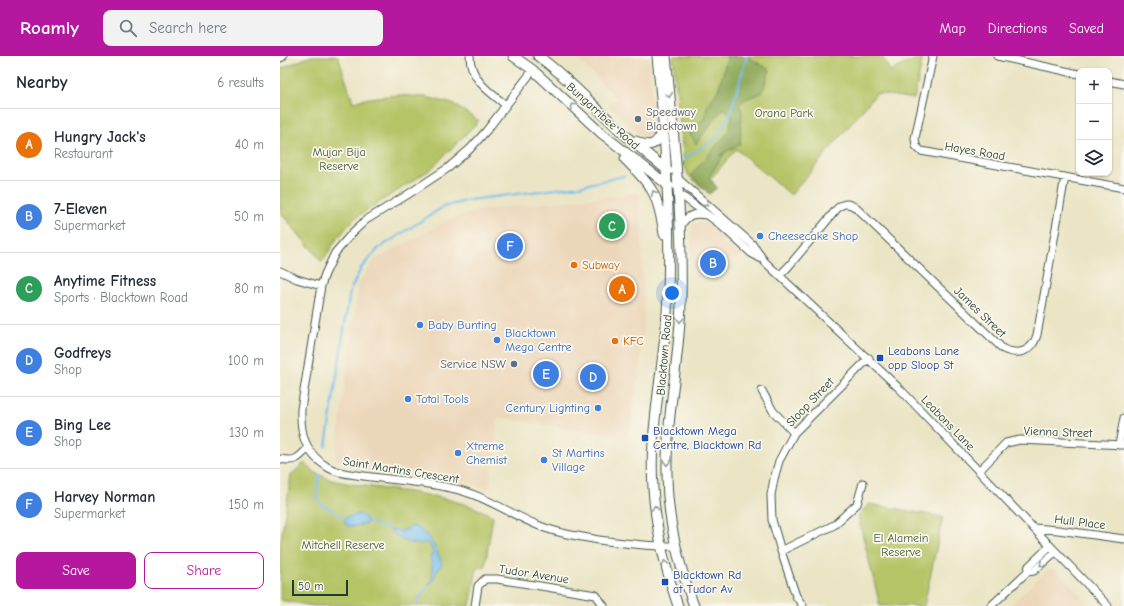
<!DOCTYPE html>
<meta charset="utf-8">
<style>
body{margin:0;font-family:"Comic Neue",sans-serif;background:#f2f2f3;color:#1f2937}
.controls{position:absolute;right:12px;top:12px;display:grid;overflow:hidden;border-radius:8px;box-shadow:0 1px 3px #0004}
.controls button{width:36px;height:36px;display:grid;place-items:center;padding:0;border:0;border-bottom:1px solid #e0e1e3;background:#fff;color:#1f2937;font:20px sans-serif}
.scale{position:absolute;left:12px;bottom:10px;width:56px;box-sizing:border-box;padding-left:4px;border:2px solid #1f3d34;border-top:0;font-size:11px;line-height:14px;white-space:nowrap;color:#1f3d34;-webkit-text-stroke:3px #fbf7ec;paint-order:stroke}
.you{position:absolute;left:392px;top:237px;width:14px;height:14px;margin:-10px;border:3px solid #fff;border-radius:50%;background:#1a73e8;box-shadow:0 0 0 6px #1a73e833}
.badge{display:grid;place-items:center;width:26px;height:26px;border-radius:50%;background:#b5179e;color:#fff;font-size:13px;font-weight:700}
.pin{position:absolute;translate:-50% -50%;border:2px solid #fff;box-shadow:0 1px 4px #0006}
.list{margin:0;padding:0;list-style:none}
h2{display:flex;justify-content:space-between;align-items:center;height:52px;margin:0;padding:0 16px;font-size:17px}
h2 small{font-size:13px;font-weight:400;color:#747a83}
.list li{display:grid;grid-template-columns:26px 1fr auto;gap:12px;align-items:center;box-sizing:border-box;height:72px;padding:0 16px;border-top:1px solid #e0e1e3}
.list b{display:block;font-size:15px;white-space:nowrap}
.list p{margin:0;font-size:13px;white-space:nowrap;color:#747a83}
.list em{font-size:13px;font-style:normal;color:#747a83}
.actions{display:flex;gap:8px;padding:12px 16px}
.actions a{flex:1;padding:9px 0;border:1px solid #b5179e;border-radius:8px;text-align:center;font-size:14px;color:#b5179e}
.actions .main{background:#b5179e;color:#fff}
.icon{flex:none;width:22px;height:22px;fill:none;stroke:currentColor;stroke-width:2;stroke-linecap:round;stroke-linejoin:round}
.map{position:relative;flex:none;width:844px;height:550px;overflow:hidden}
header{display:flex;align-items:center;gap:24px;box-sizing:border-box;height:56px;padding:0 20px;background:#b5179e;color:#fff}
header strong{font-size:19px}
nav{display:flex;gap:22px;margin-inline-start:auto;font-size:14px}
.search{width:280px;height:36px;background:#f2f2f3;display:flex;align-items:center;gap:10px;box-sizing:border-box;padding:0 14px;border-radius:8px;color:#747a83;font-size:15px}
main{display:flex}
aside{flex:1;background:#fff}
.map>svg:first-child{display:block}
.built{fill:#ecd7ba}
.green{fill:#b5c466;stroke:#6a804d}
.forest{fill:#90aa5b;stroke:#587448}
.water{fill:#76beee;stroke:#4a7e91}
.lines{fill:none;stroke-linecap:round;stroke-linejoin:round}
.stream{stroke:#76beee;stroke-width:2}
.minor-casing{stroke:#3e564a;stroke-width:9}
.major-casing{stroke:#3e564a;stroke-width:11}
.minor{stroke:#fff;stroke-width:7}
.major{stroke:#fff;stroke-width:9}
.oneway{stroke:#8f9e9a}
.service-dot{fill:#5c6f8a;stroke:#fbf7ec;stroke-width:1.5}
.shop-dot{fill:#3f7fe0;stroke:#fbf7ec;stroke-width:1.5}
.food-dot{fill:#e8710a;stroke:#fbf7ec;stroke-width:1.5}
.transit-dot{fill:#1a4fb4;stroke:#fbf7ec;stroke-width:1.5}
.labels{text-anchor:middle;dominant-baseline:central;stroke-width:3.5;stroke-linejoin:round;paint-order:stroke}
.service-label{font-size:12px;fill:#4e5e75;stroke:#fbf7ec;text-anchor:start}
.park-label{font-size:12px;fill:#445f40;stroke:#fbf7ec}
.street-label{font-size:12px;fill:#1f3d34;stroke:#fbf7ec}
.shop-label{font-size:12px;fill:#366cbe;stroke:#fbf7ec;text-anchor:start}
.food-label{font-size:12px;fill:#c56008;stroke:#fbf7ec;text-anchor:start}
.transit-label{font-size:12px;fill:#164399;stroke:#fbf7ec;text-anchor:start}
</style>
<header>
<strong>Roamly</strong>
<div class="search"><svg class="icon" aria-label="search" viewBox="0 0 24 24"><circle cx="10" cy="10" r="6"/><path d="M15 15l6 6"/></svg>Search here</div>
<nav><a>Map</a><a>Directions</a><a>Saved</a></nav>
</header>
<main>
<aside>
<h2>Nearby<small>6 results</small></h2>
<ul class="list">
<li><span class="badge" style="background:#e8710a">A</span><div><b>Hungry Jack's</b><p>Restaurant</p></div><em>40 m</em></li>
<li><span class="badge" style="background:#3f7fe0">B</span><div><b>7-Eleven</b><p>Supermarket</p></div><em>50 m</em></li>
<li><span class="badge" style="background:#2e9e5b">C</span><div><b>Anytime Fitness</b><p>Sports · Blacktown Road</p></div><em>80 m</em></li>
<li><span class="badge" style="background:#3f7fe0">D</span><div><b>Godfreys</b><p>Shop</p></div><em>100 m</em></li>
<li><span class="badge" style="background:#3f7fe0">E</span><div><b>Bing Lee</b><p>Shop</p></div><em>130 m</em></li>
<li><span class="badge" style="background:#3f7fe0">F</span><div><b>Harvey Norman</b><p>Supermarket</p></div><em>150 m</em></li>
</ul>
<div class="actions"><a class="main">Save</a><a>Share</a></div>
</aside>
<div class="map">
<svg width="844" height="550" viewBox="0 0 844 550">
<rect width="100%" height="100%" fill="#fbf7ec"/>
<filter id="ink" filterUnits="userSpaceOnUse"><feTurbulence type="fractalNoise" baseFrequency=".025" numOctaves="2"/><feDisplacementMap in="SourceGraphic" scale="8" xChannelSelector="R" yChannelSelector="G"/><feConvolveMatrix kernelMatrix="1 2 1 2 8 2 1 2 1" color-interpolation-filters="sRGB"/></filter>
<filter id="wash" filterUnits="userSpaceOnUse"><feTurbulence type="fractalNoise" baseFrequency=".012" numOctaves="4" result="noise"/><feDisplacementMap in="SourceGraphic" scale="16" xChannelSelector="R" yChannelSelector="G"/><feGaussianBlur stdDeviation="0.9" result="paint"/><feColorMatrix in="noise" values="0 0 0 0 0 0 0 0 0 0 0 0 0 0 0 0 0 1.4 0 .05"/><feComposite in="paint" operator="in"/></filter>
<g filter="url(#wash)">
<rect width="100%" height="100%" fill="#ebe5c6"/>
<!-- built -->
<path class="built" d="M295,0H369L375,76L371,80L363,82L328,50L337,42Z
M360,137L364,264L361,304L348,382L218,361L209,433L144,417L55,403L79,226L95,204L172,162L199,154Z
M419,166H425L438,175L448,188L462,199L414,223L410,175L412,169Z
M768,513H775L811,550H729Z"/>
<!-- green -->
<path class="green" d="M31,0H58L73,46L89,42L117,39L146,41L173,48L199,65L151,113L75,162L56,184L42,206L0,156V13Z
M393,0H602L610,15L643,0L634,43L597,37L511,139L456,93L423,132L409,120L404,108Z
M24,407L36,417L51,424C105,436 163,434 213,460L205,512L197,511L190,550H33L0,544V490L11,419Z
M589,448L663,461L644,550H600L578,460Z"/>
<!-- forest -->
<path class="forest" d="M446,0H466L490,14L482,37L466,43L459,48L462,55L460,88L439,100L444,98L429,121L437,132L429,138L411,119L448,76L452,60L443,52L416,88L409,76L424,62L427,51L438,34L447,3Z"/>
<!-- water -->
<path class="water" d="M78,458L84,460L89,466C81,469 72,473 65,468V462Z
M133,470C146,473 159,496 162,508C154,515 156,526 147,531L152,523V511L150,500L153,498C153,495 150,489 147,487C145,486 141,488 138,488C126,488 118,482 110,475V473L121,475Z"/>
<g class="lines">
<!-- stream -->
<path class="stream" d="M403,105L411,98L434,84L450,58L467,0
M46,390L70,235L81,212L99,192L163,151L189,144L300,130L344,120
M40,419L36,440L42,449L52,454L65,462
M89,466L110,473
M136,547L147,531"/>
</g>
</g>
<g filter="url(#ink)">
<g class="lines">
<defs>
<path id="minor" d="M190,0C190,23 209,36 226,49
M653,0L635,82L636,90L641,95L844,132
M717,0L799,18
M253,14L207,74L190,93L168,112L127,139L86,164L73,176L55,197L45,218L41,230L21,353C20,378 25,398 49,412C59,418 73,418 84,420C113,424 143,426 171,432C201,438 227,456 255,468C275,477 298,480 319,484C344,487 369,491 394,490
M829,25L844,28
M397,122L472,188L485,206L621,334L828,550
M398,137L437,166L471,197L480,202
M400,171C408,158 413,157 427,159
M0,215L17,223L41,230
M500,219L508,211L556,154C562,147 568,146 576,152L723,293C738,300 752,296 757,279L785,121
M482,335L493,355L514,377
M839,389L844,362
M0,403C15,406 18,403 28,392
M699,415L726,387L740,384L844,389
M754,472L778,474L844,483
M501,495L554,469L577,448L583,427
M747,516L754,515L775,496
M195,550L198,530L205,523H217L316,539L324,550
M523,550L516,540L501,495L492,464L491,439L494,423L499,405L514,377L589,302
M711,550L747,516L749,510L770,490"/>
<path id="major" d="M233,0L253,14L321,77L389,130
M258,0C290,23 316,53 345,79C359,92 374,103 388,115
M377,0C386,85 392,171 387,257C384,300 376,343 373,387C369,443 380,497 398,550
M386,0C394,81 403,163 401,245C400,302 386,360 387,417C387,464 398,507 414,550
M0,1L2,0
M356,85C370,93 379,88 381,74
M345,103C373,131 378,138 384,178"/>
</defs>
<!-- minor casing -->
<use href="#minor" class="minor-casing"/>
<!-- major casing -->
<use href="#major" class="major-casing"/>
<!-- minor -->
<use href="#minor" class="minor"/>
<!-- major -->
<use href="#major" class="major"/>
</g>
<!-- one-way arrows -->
<defs><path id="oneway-chevron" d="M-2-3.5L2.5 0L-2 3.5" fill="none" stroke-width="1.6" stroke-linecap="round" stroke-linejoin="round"/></defs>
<g class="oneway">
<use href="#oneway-chevron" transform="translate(389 39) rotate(84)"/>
<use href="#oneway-chevron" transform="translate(293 50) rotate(-137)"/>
<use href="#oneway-chevron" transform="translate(374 137) rotate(-116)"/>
<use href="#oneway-chevron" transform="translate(426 148) rotate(41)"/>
<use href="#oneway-chevron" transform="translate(400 264) rotate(93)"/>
<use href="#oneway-chevron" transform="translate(387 407) rotate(91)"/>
<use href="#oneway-chevron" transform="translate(375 452) rotate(-96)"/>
<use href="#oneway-chevron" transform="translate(385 507) rotate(-105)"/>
<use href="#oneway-chevron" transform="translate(762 508) rotate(137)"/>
</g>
</g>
<!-- markers -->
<g class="service-dot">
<circle cx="358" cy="63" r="4"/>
<circle cx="234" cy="308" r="4"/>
</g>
<g class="shop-dot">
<circle cx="480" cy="180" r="4"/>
<circle cx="140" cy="269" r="4"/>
<circle cx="217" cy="284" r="4"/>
<circle cx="128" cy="343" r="4"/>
<circle cx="318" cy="352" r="4"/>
<circle cx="178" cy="397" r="4"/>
<circle cx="264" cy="404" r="4"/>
</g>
<g class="food-dot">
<circle cx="294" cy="209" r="4"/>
<circle cx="335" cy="285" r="4"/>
</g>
<g class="transit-dot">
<rect x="596" y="298" width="8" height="8" rx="2"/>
<rect x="361" y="378" width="8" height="8" rx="2"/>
<rect x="381" y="522" width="8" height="8" rx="2"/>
</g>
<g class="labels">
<!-- service labels -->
<g class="service-label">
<text x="366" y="56">Speedway<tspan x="366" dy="14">Blacktown</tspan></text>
<text x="226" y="308" text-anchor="end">Service NSW</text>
</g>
<!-- park labels -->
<g class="park-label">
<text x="504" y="57">Orana Park</text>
<text x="59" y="96">Mujar Bija<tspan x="59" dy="14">Reserve</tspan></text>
<text x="621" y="482">El Alamein<tspan x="621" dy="14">Reserve</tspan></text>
<text x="63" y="489">Mitchell Reserve</text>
</g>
<!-- street labels -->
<g class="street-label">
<text transform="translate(323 60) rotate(42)">Bungarribee Road</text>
<text transform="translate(695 95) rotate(10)">Hayes Road</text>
<text transform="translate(700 256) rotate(44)">James Street</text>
<text transform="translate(384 299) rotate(-85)">Blacktown Road</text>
<text transform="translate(530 346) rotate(-46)">Sloop Street</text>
<text transform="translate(668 367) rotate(46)">Leabons Lane</text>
<text transform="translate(778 376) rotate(2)">Vienna Street</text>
<text transform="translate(121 414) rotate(9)">Saint Martins Crescent</text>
<text transform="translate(800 466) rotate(7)">Hull Place</text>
<text transform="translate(254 518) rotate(9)">Tudor Avenue</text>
</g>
<!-- shop labels -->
<g class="shop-label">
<text x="488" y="180">Cheesecake Shop</text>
<text x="148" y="269">Baby Bunting</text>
<text x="225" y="277">Blacktown<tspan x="225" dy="14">Mega Centre</tspan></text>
<text x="136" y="343">Total Tools</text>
<text x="310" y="352" text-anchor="end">Century Lighting</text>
<text x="186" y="390">Xtreme<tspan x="186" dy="14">Chemist</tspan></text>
<text x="272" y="397">St Martins<tspan x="272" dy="14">Village</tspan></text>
</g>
<!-- food labels -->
<g class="food-label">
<text x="302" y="209">Subway</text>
<text x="343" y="285">KFC</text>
</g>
<!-- transit labels -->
<g class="transit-label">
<text x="608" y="295">Leabons Lane<tspan x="608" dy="14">opp Sloop St</tspan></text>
<text x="373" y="375">Blacktown Mega<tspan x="373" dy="14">Centre, Blacktown Rd</tspan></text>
<text x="393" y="519">Blacktown Rd<tspan x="393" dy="14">at Tudor Av</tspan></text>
</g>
</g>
</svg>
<div class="controls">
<button>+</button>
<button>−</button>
<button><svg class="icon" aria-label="layers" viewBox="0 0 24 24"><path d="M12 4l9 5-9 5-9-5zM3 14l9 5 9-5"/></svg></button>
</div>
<div class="scale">50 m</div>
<div class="you"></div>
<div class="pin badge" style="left:342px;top:233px;background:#e8710a">A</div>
<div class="pin badge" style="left:433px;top:207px;background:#3f7fe0">B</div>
<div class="pin badge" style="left:332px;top:170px;background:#2e9e5b">C</div>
<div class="pin badge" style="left:313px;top:321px;background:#3f7fe0">D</div>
<div class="pin badge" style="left:266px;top:318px;background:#3f7fe0">E</div>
<div class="pin badge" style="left:230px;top:190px;background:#3f7fe0">F</div>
</div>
</main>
